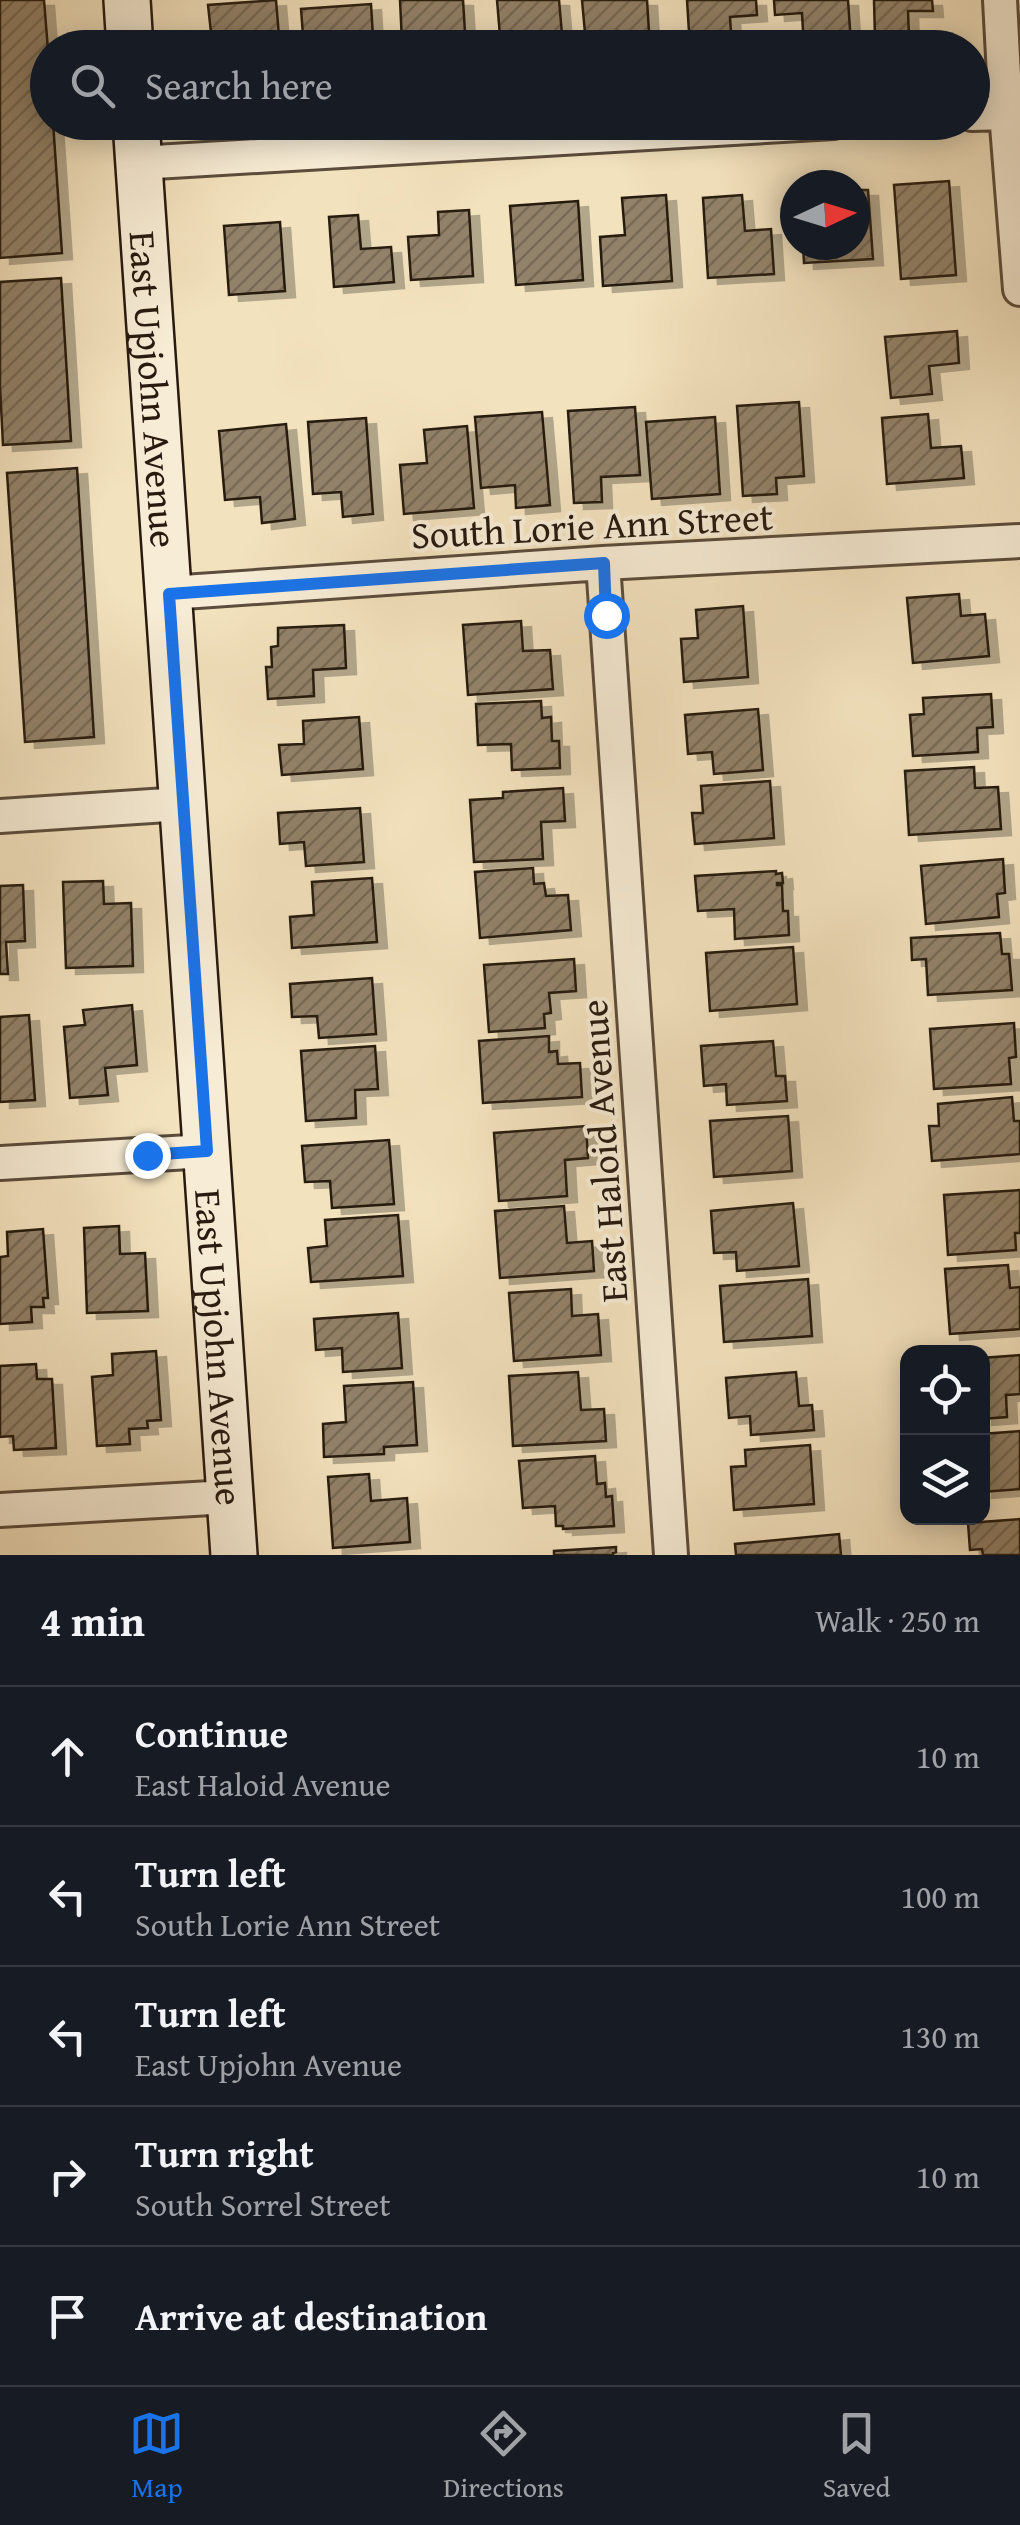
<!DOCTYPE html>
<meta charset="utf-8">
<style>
body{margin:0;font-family:"Gentium Book Plus",serif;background:#242831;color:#f1f3f6}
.controls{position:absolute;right:30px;bottom:30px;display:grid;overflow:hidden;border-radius:20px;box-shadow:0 5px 25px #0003}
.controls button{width:90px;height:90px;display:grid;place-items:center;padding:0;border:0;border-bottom:2px solid #363941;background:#171b24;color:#f1f3f6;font:50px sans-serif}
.compass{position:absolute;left:780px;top:170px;width:90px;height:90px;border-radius:50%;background:#171b24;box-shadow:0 5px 25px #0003;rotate:86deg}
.stop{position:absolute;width:30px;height:30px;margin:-22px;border:8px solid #1a73e8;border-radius:50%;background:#fff}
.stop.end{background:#1a73e8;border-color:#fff;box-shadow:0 2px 10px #0008}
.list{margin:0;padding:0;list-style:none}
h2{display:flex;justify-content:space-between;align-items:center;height:130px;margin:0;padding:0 40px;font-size:42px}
h2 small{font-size:32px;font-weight:400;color:#9ea1a6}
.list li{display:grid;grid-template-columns:65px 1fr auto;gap:30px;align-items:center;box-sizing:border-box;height:140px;padding:0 40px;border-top:2px solid #363941}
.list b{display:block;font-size:38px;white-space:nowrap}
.list p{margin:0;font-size:32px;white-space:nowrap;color:#9ea1a6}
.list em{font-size:32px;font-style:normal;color:#9ea1a6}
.icon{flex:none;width:55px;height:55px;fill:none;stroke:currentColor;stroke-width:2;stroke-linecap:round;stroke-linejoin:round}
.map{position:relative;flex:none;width:1020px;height:1555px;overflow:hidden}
.search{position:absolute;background:#171b24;box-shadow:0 5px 25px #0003;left:30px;right:30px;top:30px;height:110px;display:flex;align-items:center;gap:25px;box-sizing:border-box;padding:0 35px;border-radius:55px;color:#9ea1a6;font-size:38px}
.sheet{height:830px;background:#171b24}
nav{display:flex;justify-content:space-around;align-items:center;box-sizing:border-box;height:140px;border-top:2px solid #363941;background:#171b24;font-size:28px;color:#9ea1a6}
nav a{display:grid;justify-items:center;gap:5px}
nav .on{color:#1a73e8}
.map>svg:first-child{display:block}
.building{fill:url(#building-hatch);stroke:#281a0f;stroke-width:2.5;filter:url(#shadow)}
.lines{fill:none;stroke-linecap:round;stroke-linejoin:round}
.street-casing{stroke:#5b4c3b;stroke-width:38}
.secondary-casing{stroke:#281a0f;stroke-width:50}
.street{stroke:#f7ecd5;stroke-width:32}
.secondary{stroke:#f7ecd5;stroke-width:45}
.route{stroke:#1a73e8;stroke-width:12}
.labels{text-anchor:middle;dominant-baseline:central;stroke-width:8;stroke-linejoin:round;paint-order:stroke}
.street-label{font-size:38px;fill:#281a0f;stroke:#f7ecd5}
</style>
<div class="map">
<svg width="1020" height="1555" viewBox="0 0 1020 1555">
<defs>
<pattern id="building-hatch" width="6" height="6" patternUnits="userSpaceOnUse" patternTransform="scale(2.5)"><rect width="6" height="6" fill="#92826a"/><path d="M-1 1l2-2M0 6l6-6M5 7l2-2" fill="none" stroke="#776a56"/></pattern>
<filter id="shadow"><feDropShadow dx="10" dy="6" stdDeviation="0" flood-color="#0004"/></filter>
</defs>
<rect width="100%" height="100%" fill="#f3e2be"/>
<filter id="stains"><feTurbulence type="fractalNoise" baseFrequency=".002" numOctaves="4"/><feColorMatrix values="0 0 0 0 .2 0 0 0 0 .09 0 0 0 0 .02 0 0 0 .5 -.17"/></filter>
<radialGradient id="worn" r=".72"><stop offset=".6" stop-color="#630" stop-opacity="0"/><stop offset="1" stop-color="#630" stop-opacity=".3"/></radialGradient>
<!-- building -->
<path class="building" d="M0,0H44L48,50V122H53L62,253L0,258Z
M276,0L280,48H237L236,40L212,42L208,5Z
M400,0H463L466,48H437V40L402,42Z
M497,0H559L562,34L530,36L531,48H501Z
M582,0H647L650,48H620L618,31L585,33Z
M687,0H756L757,15L730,17L732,48H690Z
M774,0H848L851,44L804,48L802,13L775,15Z
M874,0H932L933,11H908L909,37L875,38Z
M371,4L373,37L347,39L348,48H304L301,9Z
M949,181L956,275L901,279L894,185Z
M855,190H868L873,259L804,263L803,245H855Z
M666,195L672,281L603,286L600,237L625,235L622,198Z
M742,195L745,231L771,229L774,274L708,278L703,198Z
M578,201L583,280L516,285L510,206Z
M469,210L473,276L411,280L408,237L439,235L438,212Z
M358,215L361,249L391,247L394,282L334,287L329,217Z
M280,222L285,291L229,295L224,226Z
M61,278L71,441L3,445L0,386V282Z
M957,331L959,363L929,366L932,394L891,398L885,337Z
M799,402L804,476L776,478L777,494L743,496L737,406Z
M635,407L640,475L601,477L602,502L574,503L568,411Z
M542,412L550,505L516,508L515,485L481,488L475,417Z
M928,414L931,448L961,446L964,478L887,484L882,418Z
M715,417L720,494L652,499L646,422Z
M366,418L373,514L343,517L341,492L313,494L308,422Z
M286,424L295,519L262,523L260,497L225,500L219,431Z
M467,426L474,508L404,514L400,465L427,463L424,430Z
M77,468L94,737L25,742L7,473Z
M959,594L961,616L985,614L989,656L913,663L907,598Z
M743,606L748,677L684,682L681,639L698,638L696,610Z
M521,621L523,651L550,650L553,689L468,695L463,625Z
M344,625L346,668L313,670L314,696L268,699L266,667H272L271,647L278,646V628Z
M991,694L993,727L977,728L978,752L913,756L910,715L924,714L923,698Z
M541,701L542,718L551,717L552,741H559L560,768L512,770L511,744L478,745L476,704Z
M758,709L763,770L714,774L712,752L688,754L685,715Z
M359,717L363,769L282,775L279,745L304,744L303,721Z
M974,767L975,788L998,787L1001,829L909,835L905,771Z
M770,781L774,838L695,844L692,813H703L701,786Z
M563,788L565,821L541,822L543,859L474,862L470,800L503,798V792Z
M360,808L364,862L306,866L304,842L280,844L278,813Z
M1003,859L1005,893L997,894L999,917L926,924L921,866Z
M533,868L534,884L544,883L546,896L568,895L571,930L480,938L475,872Z
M776,871V874L782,873L783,883H777V885H782L783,911H788L789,935L735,939L734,909L698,911L695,876Z
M372,878L377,942L292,948L290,917L314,915L312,882Z
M103,881L104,904L131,903L133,966L66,968L63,882Z
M23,885L25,941L6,942L8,974H0V886Z
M1000,933L1002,954H1009L1012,990L928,995L926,959L912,960L911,938Z
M793,947L797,1004L710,1011L706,953Z
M574,959L576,991L549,993L551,1013L544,1014L545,1028L489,1032L484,965Z
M372,978L376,1034L319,1038L317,1016L292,1017L290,984Z
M132,1005L137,1065L105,1068L108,1095L70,1098L64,1027L85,1025L83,1010Z
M29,1015L35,1100L0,1102V1017Z
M1014,1023L1016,1057L1009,1058L1011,1084L934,1089L930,1029Z
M549,1036V1052L557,1051L558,1064L580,1063L582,1097L483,1103L479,1041Z
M773,1041L776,1076H785L787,1101L727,1105L726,1084L704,1086L701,1046Z
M375,1046L378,1089L355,1090L356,1118L306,1121L301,1051Z
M1012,1097L1014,1121H1020V1154L932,1161L929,1126H939L938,1104Z
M788,1116L792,1171L714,1177L710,1121Z
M586,1126L588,1158L565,1160L567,1196L499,1201L494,1133Z
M389,1140L394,1204L332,1208L330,1181L305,1182L302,1146Z
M1020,1190V1233H1015L1016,1250L948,1255L944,1195Z
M793,1203L799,1266L737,1271L736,1252L714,1253L711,1211Z
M564,1206L567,1243L592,1241L594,1271L500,1278L495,1211Z
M398,1215L403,1276L311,1282L308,1248L327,1246L325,1220Z
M119,1226L120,1254L145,1253L148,1311L87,1313L84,1228Z
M43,1229L48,1298H43L44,1307H31L32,1322L0,1324V1257L8,1256L7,1232Z
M1008,1265L1010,1288L1020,1287V1329L950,1334L945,1269Z
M808,1279L812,1336L724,1342L720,1286Z
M571,1289L572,1316L598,1314L601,1355L514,1361L509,1293Z
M398,1313L402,1368L343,1372L342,1348L316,1350L314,1319Z
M156,1351L161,1420L147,1421L148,1428L129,1429L130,1444L97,1446L92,1377L113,1375L112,1354Z
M1020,1355V1394L1006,1395L1007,1417L982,1419V1358Z
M36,1364L37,1379H52L56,1448L14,1450L13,1436L0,1437V1366Z
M578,1372L581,1410L604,1409L606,1441L513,1446L509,1376Z
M796,1372L799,1406L812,1405L814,1430L751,1435L750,1416L729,1418L726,1378Z
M413,1382L417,1445L384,1447V1454L324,1457L323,1424L346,1422L344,1386Z
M1020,1431V1489L982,1492V1434Z
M810,1445L814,1504L734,1510L731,1467L746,1466L745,1450Z
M595,1456L597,1484L605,1483L606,1497L612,1496L614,1526L563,1529V1526H556L555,1506L523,1508L519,1461Z
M369,1474L371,1501L407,1498L410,1542L333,1548L328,1477Z
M1020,1519V1555H983L982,1549L970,1550L968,1523Z
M839,1534L841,1555H736L735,1544Z
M616,1547V1552L613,1553V1555H554V1551Z"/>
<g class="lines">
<defs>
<path id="street" d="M1000,0L1006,113L1020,289
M972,114L1006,113
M138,163L834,122
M603,563L671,1555
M169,593L603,563L1020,541
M0,816L182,804
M0,1163L207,1151
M0,1510L229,1497"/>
<g id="secondary">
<path d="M127,0L130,48"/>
<path id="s1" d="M136,122L234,1555"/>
</g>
</defs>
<!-- street casing -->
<use href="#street" class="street-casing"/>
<!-- secondary casing -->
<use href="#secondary" class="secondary-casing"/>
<!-- street -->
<use href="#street" class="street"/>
<!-- secondary -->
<use href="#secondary" class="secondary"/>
</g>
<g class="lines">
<!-- route -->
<path class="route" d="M147,1155L207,1151L169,594L604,563L606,615"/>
</g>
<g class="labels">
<!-- street labels -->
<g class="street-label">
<text stroke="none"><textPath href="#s1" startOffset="268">East Upjohn Avenue</textPath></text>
<text transform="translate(592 525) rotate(-3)">South Lorie Ann Street</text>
<text transform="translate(603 1151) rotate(-94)">East Haloid Avenue</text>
<text stroke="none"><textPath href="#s1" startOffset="1228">East Upjohn Avenue</textPath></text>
</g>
</g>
<rect width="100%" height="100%" filter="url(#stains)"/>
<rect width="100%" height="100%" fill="url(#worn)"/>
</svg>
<div class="controls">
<button><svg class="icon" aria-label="locate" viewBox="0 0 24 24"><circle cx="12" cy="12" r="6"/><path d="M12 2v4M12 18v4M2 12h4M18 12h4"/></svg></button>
<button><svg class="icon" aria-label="layers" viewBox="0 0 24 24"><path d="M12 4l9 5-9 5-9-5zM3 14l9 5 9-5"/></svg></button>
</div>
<svg class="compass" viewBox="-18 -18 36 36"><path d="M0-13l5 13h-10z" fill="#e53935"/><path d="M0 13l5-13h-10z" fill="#9ea1a6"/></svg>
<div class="stop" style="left:606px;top:615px"></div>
<div class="stop end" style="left:147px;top:1155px"></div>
<div class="search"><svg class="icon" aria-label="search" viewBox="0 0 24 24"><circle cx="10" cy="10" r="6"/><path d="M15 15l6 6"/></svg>Search here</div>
</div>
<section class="sheet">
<h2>4 min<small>Walk · 250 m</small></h2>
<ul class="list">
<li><svg class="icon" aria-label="ahead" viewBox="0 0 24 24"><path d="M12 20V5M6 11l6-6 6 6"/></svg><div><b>Continue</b><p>East Haloid Avenue</p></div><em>10 m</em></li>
<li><svg class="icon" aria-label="left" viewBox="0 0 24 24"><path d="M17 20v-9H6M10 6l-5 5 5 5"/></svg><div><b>Turn left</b><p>South Lorie Ann Street</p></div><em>100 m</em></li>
<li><svg class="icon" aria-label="left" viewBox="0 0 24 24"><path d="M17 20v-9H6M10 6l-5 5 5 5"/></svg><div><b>Turn left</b><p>East Upjohn Avenue</p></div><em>130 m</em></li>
<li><svg class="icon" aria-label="right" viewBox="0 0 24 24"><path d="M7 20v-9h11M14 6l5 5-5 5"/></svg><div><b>Turn right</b><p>South Sorrel Street</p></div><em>10 m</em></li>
<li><svg class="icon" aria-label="arrive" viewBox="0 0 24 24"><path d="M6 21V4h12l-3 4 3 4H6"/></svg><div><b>Arrive at destination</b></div></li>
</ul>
</section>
<nav>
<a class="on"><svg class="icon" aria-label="map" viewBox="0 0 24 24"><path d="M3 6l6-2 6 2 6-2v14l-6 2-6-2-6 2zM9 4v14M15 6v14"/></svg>Map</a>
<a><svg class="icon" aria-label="directions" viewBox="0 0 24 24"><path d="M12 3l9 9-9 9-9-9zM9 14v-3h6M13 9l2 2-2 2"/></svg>Directions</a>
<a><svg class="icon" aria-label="saved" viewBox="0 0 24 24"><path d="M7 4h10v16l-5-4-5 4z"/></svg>Saved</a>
</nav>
